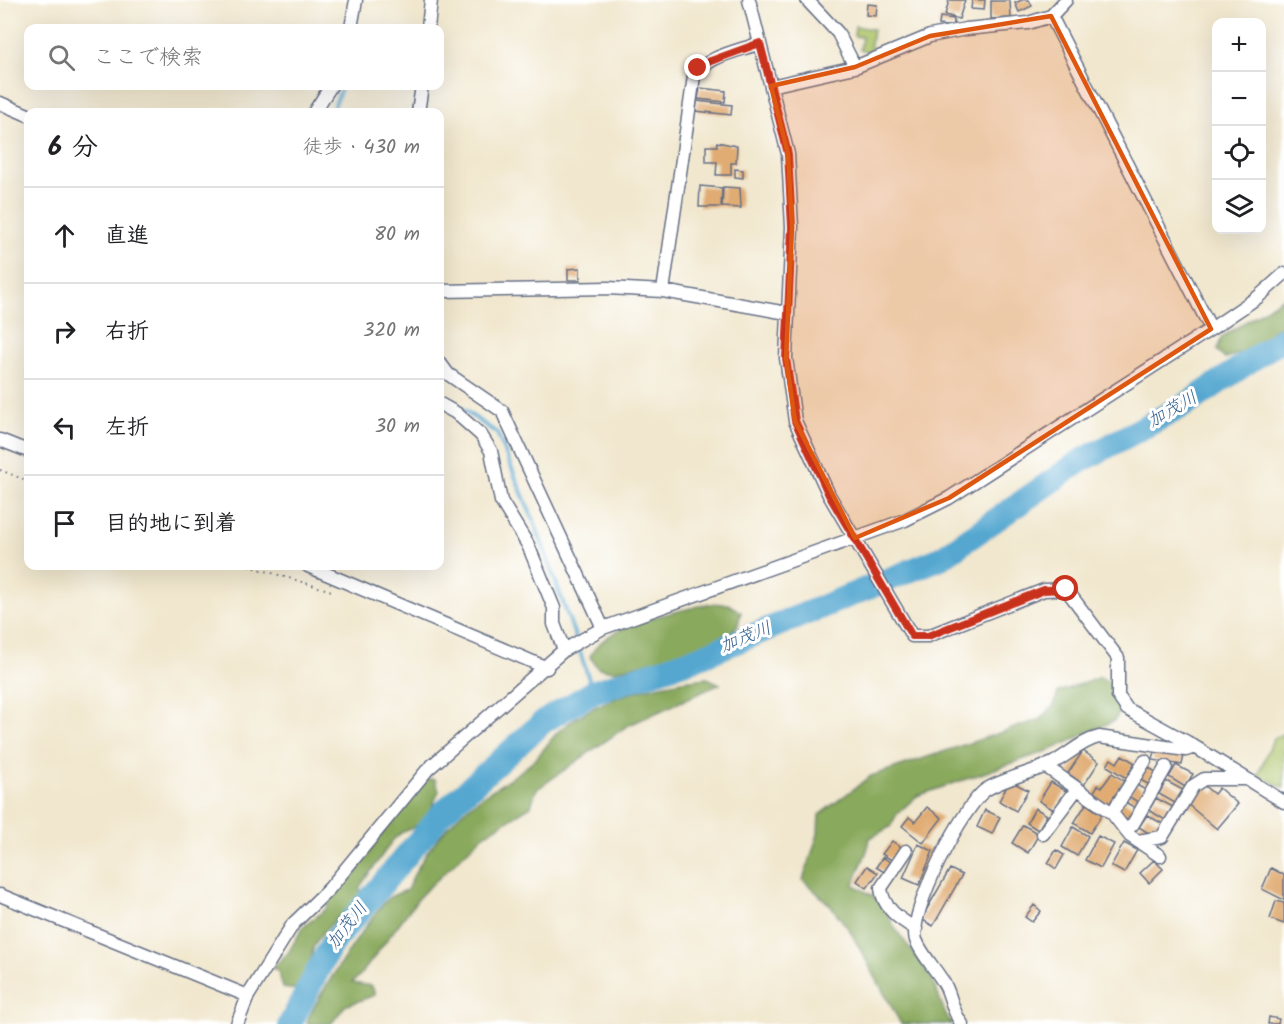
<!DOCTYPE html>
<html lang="ja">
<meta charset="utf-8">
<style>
body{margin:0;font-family:Kalam,"Klee One",sans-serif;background:#f2f2f2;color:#202124}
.controls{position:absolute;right:18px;top:18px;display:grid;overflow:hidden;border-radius:12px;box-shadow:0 6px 24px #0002}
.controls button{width:54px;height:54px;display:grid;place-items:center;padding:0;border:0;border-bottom:2px solid #e0e0e0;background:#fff;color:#202124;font:30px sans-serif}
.stop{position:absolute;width:18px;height:18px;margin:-14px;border:4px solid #c8321e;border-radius:50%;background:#fff}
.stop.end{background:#c8321e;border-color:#fff;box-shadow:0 2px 6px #0008}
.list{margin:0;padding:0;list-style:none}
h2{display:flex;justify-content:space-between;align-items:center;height:78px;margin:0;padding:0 24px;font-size:26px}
h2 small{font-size:20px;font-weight:400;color:#757577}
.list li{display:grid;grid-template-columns:39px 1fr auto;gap:18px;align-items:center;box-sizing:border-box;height:96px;padding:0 24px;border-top:2px solid #e0e0e0}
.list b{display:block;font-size:22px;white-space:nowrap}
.list em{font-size:20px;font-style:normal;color:#757577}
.icon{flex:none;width:33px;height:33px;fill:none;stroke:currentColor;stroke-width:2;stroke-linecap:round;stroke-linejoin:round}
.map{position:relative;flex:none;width:1284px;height:1024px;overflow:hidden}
.search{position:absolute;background:#fff;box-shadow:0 6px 24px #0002;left:24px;top:24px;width:420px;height:66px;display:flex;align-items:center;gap:15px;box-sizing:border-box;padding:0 21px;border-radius:12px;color:#757577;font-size:22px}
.panel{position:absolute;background:#fff;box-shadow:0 6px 24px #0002;left:24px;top:108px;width:420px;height:462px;border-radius:12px}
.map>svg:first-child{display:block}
.green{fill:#acc368;stroke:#647963;stroke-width:1.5}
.forest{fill:#89a95c;stroke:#526c5d;stroke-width:1.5}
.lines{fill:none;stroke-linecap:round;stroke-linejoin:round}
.stream{stroke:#54a7d0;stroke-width:4}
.river{stroke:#54a7d0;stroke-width:24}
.building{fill:#e0ac73}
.minor-casing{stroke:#666f85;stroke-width:15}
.path{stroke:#666f85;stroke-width:2;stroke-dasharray:1.5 4.5;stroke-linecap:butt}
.minor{stroke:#fff;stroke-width:12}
.route{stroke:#c8321e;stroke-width:8}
.marked{fill:#de5710;fill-opacity:0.2;stroke:#de5710;stroke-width:4.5;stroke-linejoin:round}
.labels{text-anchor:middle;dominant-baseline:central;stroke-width:6;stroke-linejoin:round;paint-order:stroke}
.water-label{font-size:18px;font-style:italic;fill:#325f8c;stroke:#fff}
</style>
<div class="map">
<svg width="1284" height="1024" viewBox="0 0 1284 1024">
<rect width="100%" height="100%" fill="#fff"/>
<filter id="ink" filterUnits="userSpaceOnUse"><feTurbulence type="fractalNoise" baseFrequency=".0167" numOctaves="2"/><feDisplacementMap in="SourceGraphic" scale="12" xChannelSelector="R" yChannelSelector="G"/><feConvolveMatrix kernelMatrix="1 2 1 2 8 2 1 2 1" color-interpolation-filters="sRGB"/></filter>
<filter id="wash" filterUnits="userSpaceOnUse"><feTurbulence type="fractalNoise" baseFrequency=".008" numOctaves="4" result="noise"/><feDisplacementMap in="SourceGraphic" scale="24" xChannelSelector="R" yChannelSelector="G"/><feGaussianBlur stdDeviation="1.35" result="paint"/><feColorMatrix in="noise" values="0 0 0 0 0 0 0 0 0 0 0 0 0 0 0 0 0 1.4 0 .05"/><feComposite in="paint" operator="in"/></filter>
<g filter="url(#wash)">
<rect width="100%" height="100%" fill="#f1e7ce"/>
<!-- green -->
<path class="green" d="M855,26L873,29L870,52L860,50L862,37L854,36Z
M1284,733V788L1258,775L1273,739Z"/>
<!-- forest -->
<path class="forest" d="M1284,297V323L1248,350L1225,359L1217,350L1222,337Z
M708,604H728L741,612L738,625L723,640L697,650L614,671L598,668L590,657C603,624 676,612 708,604Z
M1100,677L1111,683L1114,698L1121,710L1114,721L1053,749L917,796L897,814L890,827L870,838C868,856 858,867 854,885L882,901L894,927L932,978L945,1013L952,1024H901L850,931L830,905L803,880L818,834L819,815L871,776L1041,719L1054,705L1058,692Z
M707,678L720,684L627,726L536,790L531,806L484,835L420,896L362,973L352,983L372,986L375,995L345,1006L331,1024H307C308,1009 377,906 390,897C395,894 402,892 407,890C422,853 450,819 483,796C499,785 518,775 532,762C544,752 550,738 562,728C601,696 658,683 707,678Z
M429,779H435L439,791L425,822L401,833L392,841L359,888L364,894C351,906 320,931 314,946C309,958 313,976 302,986C296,991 290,989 283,988L278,971L272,968L288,953L303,927L326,909L333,894L365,857L416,788Z"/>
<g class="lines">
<!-- stream -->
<path class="stream" d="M332,112L342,86
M440,394L497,433L535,524L576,639
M578,646L593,692"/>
<!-- river -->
<path class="river" d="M290,1024L331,945L443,812L543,722L593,692L695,659L941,558L1079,462L1187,404L1284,338"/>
</g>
<g id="blocks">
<!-- building -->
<path class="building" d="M949,0H965L959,19L945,15Z
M972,0H985L984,10L971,9Z
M1022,0H1029L1032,6L1019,12L1015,3Z
M991,1H1010L1011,18L991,19Z
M867,4L877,5L876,16L866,15Z
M940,17L954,19L953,27L939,25Z
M700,88L726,91L725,102L698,99Z
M697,101L732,105L731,115L696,111Z
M717,142L737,146L736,163H731V175H716L717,162H706V146H717Z
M735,169L743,170V178L735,177Z
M700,186L722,188L721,207H699Z
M723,187L740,188L741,208L722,207Z
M580,268V280H568V269Z
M1155,750L1184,755L1182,765L1153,760Z
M1083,751L1099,762L1084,785L1068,773Z
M1122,755L1135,763L1126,778L1107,766L1111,759L1117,763Z
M1176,765L1193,774L1185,787L1169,777Z
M1146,766L1159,774L1152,786L1138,779Z
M1112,773L1124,781L1108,806L1092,795L1098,785L1102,787Z
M1010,781L1028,790L1016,811L999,801Z
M1166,781L1183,790L1175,803L1159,794Z
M1051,782L1066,791L1054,810L1039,801Z
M1135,784L1151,793L1143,805L1128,796Z
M1202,784L1214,794L1219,788L1238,804L1217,829L1186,803Z
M1156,798L1173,807L1165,820L1149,810Z
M1123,801L1140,810L1132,823L1116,814Z
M1086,804L1102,815L1090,833L1074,823Z
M927,807L942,818L923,843L902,826L909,817L915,822Z
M1035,808L1047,815L1038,830L1027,823Z
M985,810L1000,817L992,834L977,827Z
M1147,815L1163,824L1155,837L1139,827Z
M1023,825L1039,834L1028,853L1012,843Z
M1073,827L1088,836L1077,856L1062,847Z
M1098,836L1114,844L1101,868L1085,860Z
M892,841L902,848L893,861L882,854Z
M1124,843L1137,850L1124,873L1111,866Z
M918,844L933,851L919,885L903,878Z
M1056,850L1064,855L1056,869L1048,863Z
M883,857L891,863L884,872L876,867Z
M1154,860L1163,869L1149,883L1140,873Z
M867,866L878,873L867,888L857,881Z
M1271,868L1284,875V900L1262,889Z
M950,869L962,875L933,926L921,919Z
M1276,901L1284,903V924L1270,919Z
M1034,905L1041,911L1032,922L1025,917Z
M1269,1017L1279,1019L1278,1024H1268Z"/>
</g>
</g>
<g filter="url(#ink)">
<use href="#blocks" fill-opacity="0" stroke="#666f85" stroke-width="1.5"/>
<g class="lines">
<defs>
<path id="minor" d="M749,0L788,154L792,227L786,358L795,421L829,495L912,636H928L1044,590L1066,589L1118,658V696L1127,709L1187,742L1284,802
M807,0L838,33L855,67
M1051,16L1211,329
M351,28L356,0
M428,28L431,0
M771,86L855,67L930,36L966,29L1028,23L1051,16L1066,0
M0,103L28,115
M314,112L331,86
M418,112L422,86
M440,291L608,288L663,291L787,313
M663,291L694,76C706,56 739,51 760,43
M440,363L448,374L502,411L603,628
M440,404L456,413L481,435L491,451L501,501L528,545L554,608V624L564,650
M0,440L28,451
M308,566L547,668
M1045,766L1112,813L1130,836L1160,856
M1112,813L1145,761
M1126,831L1133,824L1166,767
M1043,834L1077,789
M1138,841L1162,837L1193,786L1204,779H1246
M906,851L881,888C883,908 899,919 916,929
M0,895L248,996
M237,1024L248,996L293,924L329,889L428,769L564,650L603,628L905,520L949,498L1211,329L1258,297L1284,274
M962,1024C953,1013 952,1000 946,987C938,971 922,956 916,940C907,914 964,803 987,789C1006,778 1030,773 1051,764C1067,756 1081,741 1099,737L1186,750L1195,747"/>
</defs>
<!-- minor casing -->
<use href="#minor" class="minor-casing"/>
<!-- path -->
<path class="path" d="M0,470L28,481
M249,566L335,592"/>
<!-- minor -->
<use href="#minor" class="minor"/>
</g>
</g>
<g class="lines" filter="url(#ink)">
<!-- route -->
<path class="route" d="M698,68L708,62L760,43L788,154L792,227L786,358L795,421L829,495L912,636H928L1044,590L1066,589"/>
</g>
<!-- marked area -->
<path class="marked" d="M1051,16L1211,329L949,498L855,538L795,421L786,358L792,227L788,154L771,86L855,67L930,36Z"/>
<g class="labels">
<!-- water labels -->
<g class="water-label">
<text transform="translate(1173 410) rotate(-30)">加茂川</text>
<text transform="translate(746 638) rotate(-22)">加茂川</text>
<text transform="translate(348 926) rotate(-52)">加茂川</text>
</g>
</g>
</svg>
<div class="controls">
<button>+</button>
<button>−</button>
<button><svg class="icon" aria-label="locate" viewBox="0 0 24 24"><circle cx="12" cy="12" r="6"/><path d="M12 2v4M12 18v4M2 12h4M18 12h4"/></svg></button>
<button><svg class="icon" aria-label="layers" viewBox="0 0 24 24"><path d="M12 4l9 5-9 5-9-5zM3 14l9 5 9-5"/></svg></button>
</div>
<div class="stop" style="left:1066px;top:589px"></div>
<div class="stop end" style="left:698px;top:68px"></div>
<div class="search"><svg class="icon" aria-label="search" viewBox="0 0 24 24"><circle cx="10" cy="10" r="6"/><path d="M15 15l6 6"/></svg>ここで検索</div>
<section class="panel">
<h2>6 分<small>徒歩 · 430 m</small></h2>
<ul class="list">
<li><svg class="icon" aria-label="ahead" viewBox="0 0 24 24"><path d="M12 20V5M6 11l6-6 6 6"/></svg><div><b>直進</b></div><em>80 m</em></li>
<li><svg class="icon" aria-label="right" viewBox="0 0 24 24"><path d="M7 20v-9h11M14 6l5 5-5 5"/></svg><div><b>右折</b></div><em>320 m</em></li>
<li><svg class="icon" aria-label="left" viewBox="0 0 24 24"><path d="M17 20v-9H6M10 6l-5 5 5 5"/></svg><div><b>左折</b></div><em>30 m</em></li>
<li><svg class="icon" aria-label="arrive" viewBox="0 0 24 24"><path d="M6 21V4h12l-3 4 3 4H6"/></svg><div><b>目的地に到着</b></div></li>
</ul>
</section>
</div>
